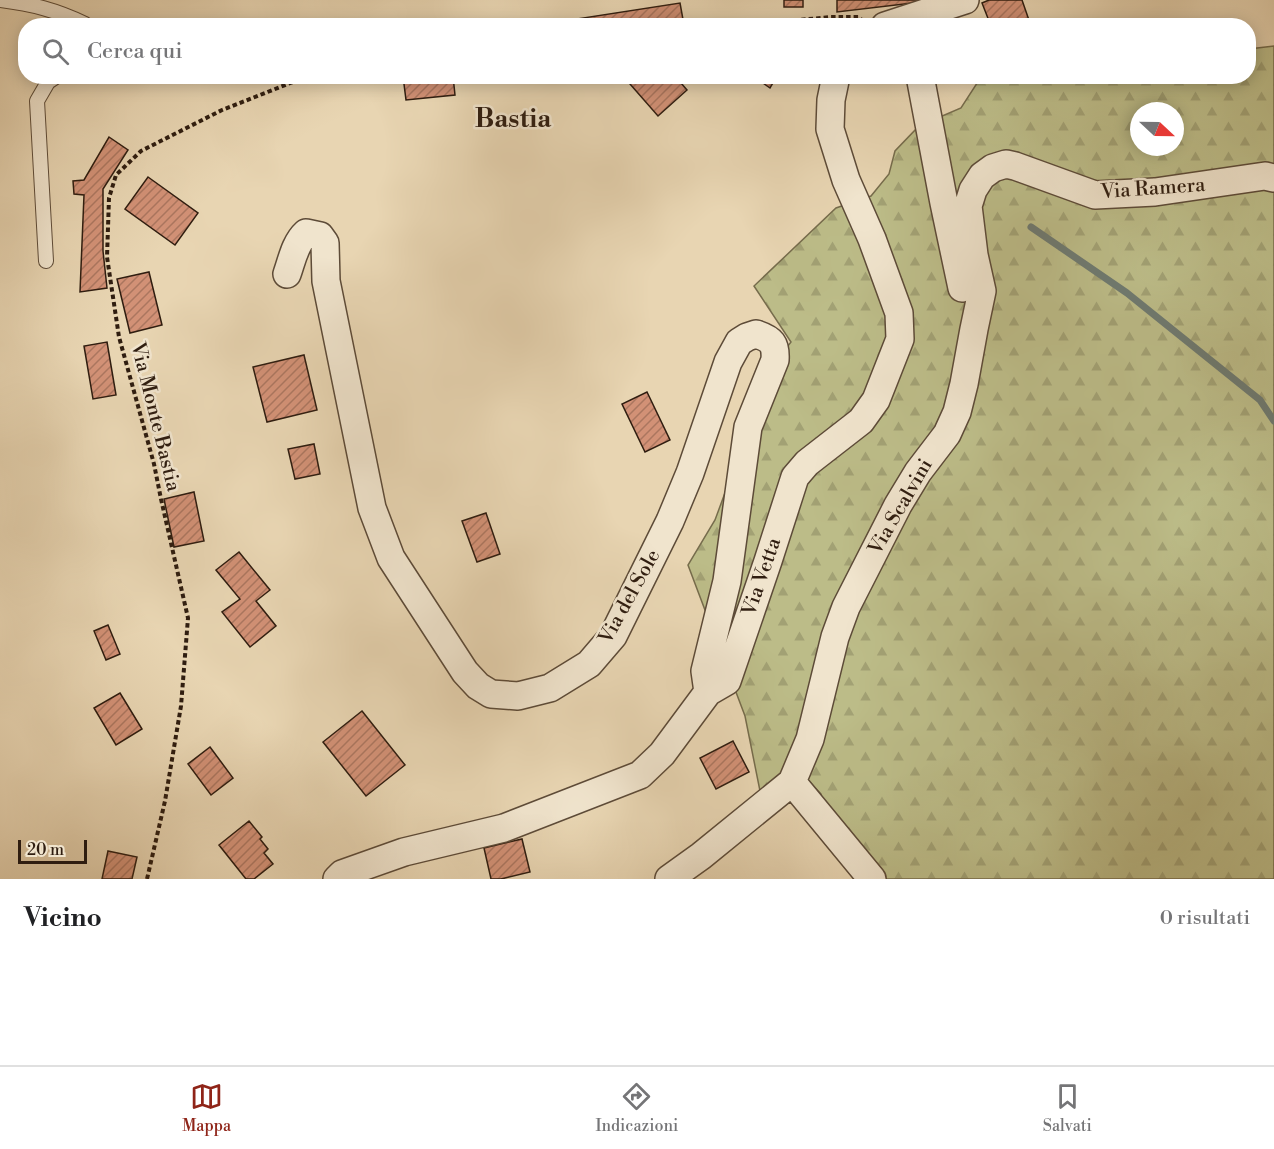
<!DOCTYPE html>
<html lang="it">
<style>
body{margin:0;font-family:"Libre Bodoni",serif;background:#f2f2f2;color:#202124}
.compass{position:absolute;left:1130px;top:102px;width:54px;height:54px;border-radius:50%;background:#fff;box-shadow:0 3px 15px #0003;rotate:112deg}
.scale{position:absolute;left:18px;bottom:15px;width:69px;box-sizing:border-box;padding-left:6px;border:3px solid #2f1d10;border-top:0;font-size:16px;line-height:21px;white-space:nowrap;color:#2f1d10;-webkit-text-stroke:4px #f0e4cd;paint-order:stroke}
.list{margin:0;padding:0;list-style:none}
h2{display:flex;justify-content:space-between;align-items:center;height:78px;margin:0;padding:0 24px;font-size:26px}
h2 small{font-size:20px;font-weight:400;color:#757577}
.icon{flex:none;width:33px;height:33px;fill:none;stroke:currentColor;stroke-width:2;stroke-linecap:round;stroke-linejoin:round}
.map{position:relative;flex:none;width:1274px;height:879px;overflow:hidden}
.search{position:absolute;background:#fff;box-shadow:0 3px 15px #0003;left:18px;right:18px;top:18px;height:66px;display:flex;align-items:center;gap:15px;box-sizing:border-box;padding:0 21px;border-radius:24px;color:#757577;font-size:22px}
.sheet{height:186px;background:#fff}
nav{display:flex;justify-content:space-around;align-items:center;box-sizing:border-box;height:84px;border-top:2px solid #e0e0e0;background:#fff;font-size:16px;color:#757577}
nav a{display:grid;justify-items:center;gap:3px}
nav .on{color:#8f2418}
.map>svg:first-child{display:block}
.forest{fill:url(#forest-firs);stroke:#766c4c;stroke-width:1.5;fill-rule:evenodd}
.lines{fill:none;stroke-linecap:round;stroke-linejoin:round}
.stream{stroke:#6e7a71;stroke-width:7}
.building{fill:url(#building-hatch);stroke:#2f1d10;stroke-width:1.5}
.lane-casing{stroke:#5d4b38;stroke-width:16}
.street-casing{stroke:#5d4b38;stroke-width:30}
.path{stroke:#2f1d10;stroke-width:4;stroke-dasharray:4.5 3;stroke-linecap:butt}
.lane{stroke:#f0e4cd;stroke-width:14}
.street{stroke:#f0e4cd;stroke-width:27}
.labels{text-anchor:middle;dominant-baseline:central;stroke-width:5;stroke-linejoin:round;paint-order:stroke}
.street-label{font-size:20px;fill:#2f1d10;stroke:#f0e4cd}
.district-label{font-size:26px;font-weight:bold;fill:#2f1d10;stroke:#f0e4cd}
</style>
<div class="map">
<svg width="1274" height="879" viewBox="0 0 1274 879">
<defs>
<pattern id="forest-firs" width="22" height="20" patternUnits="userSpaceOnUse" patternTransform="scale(1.5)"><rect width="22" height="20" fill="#bcbc88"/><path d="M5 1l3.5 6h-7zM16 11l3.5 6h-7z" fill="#a2a174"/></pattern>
<pattern id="building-hatch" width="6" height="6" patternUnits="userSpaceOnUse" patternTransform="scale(1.5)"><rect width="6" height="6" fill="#d29176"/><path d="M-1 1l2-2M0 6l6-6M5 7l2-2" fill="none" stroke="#ab765f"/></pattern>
</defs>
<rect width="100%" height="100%" fill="#e8d5b2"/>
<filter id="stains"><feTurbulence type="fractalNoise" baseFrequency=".00333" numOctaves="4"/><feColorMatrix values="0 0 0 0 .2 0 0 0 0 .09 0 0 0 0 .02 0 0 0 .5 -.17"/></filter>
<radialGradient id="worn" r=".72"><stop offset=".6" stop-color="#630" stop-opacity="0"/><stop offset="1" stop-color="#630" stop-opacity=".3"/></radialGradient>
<!-- forest -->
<path class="forest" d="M1274,46V879H872L821,814V794L804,776L763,806L745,716L688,565L715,520L771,368L791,342L754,286L836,208L871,196L889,174L895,151L919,126L961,108L981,77L1248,76L1249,49ZM1139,111H1175V147H1139Z"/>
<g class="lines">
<!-- stream -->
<path class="stream" d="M1031,227L1127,293L1260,400L1274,421"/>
</g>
<!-- building -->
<path class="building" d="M784,0H803V7H784Z
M837,0H938L837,12Z
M989,0H1022L1031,26H991L982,3Z
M680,3L684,25L558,26L557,22Z
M403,76H453L455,95L406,100Z
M623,76H675L687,90L658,116Z
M753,76H777L770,88Z
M109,137L128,150L103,189V251L107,288L80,292L84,195L74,194L73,181L84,180Z
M148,177L198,213L175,245L125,209Z
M149,272L162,325L130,333L117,279Z
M107,342L116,395L93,399L84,346Z
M304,355L317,410L267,422L253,367Z
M647,392L670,440L645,452L622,404Z
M314,444L320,474L295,479L288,449Z
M194,492L204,541L174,547L164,499Z
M486,513L500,554L477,562L462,521Z
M239,552L270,590L256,601L276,626L250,647L222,612L240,599L216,570Z
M108,625L120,654L106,660L94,631Z
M120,693L142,729L116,745L94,708Z
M362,711L405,765L366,796L323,742Z
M733,741L749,772L716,789L700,758Z
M210,747L233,778L211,795L188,764Z
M249,821L262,837L260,839L268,849L264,853L273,864L254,879H246L219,845Z
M522,839L530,872L501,879H491L484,848Z
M108,851L137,857L132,879H102Z"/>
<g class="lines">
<defs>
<path id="lane" d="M0,0C32,4 56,10 85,24L86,26
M46,261L37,101L48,82L57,76"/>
<path id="street" d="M885,26L965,0
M920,76L944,203L962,288
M287,274C292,260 295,243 306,233L320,236L325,243L326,281L372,508L391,558L465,672L478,686L491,694L518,696L550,688L589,664L613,636L670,521L690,473L728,362L739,342L747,337L756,334C772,339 776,344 775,360L748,427L727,581L705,671L708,692
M792,782L872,879
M337,879L342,874L404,852L504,828L640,775L662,754L708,692L727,681L768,561L795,477L807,463L861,421L876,400L900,339L899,313L872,239L846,180L830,129L831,100L836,76
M669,879L701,856L792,782L810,739L835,637L846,607L898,505L918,472L947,434L957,412L964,384L974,329L982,291L974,255L968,206L973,190L982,176L993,168L1006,164L1015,166L1095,195L1155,192L1265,176L1274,178"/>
</defs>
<!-- lane casing -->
<use href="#lane" class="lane-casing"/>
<!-- street casing -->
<use href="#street" class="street-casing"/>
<!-- path -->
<path class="path" d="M734,26L831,17H859L861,19
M147,879L165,801L181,706L188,618L161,499L154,464L119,337L107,257L109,198L116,175L141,151L222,110L308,76"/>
<!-- lane -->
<use href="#lane" class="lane"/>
<!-- street -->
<use href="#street" class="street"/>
</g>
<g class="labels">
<!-- street labels -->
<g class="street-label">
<text transform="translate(1153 189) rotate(-4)">Via Ramera</text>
<text transform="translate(155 417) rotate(76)">Via Monte Bastia</text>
<text transform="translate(901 507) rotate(-60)">Via Scalvini</text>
<text transform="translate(762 577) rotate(-71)">Via Vetta</text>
<text transform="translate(630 597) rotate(-61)">Via del Sole</text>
</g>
<!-- district labels -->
<g class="district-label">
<text x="513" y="119">Bastia</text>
</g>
</g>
<rect width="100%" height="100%" filter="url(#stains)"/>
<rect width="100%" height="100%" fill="url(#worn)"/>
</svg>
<svg class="compass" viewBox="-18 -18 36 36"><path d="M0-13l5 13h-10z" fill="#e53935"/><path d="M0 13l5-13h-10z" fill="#757577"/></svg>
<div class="scale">20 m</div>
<div class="search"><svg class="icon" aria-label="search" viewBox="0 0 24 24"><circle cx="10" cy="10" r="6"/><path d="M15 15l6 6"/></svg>Cerca qui</div>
</div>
<section class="sheet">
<h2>Vicino<small>0 risultati</small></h2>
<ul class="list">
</ul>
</section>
<nav>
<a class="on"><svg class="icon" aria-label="map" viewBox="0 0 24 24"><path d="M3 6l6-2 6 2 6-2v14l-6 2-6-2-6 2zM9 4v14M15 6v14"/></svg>Mappa</a>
<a><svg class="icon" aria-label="directions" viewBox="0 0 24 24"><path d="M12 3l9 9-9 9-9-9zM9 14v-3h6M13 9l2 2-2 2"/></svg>Indicazioni</a>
<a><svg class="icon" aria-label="saved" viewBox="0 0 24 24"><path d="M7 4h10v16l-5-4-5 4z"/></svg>Salvati</a>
</nav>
